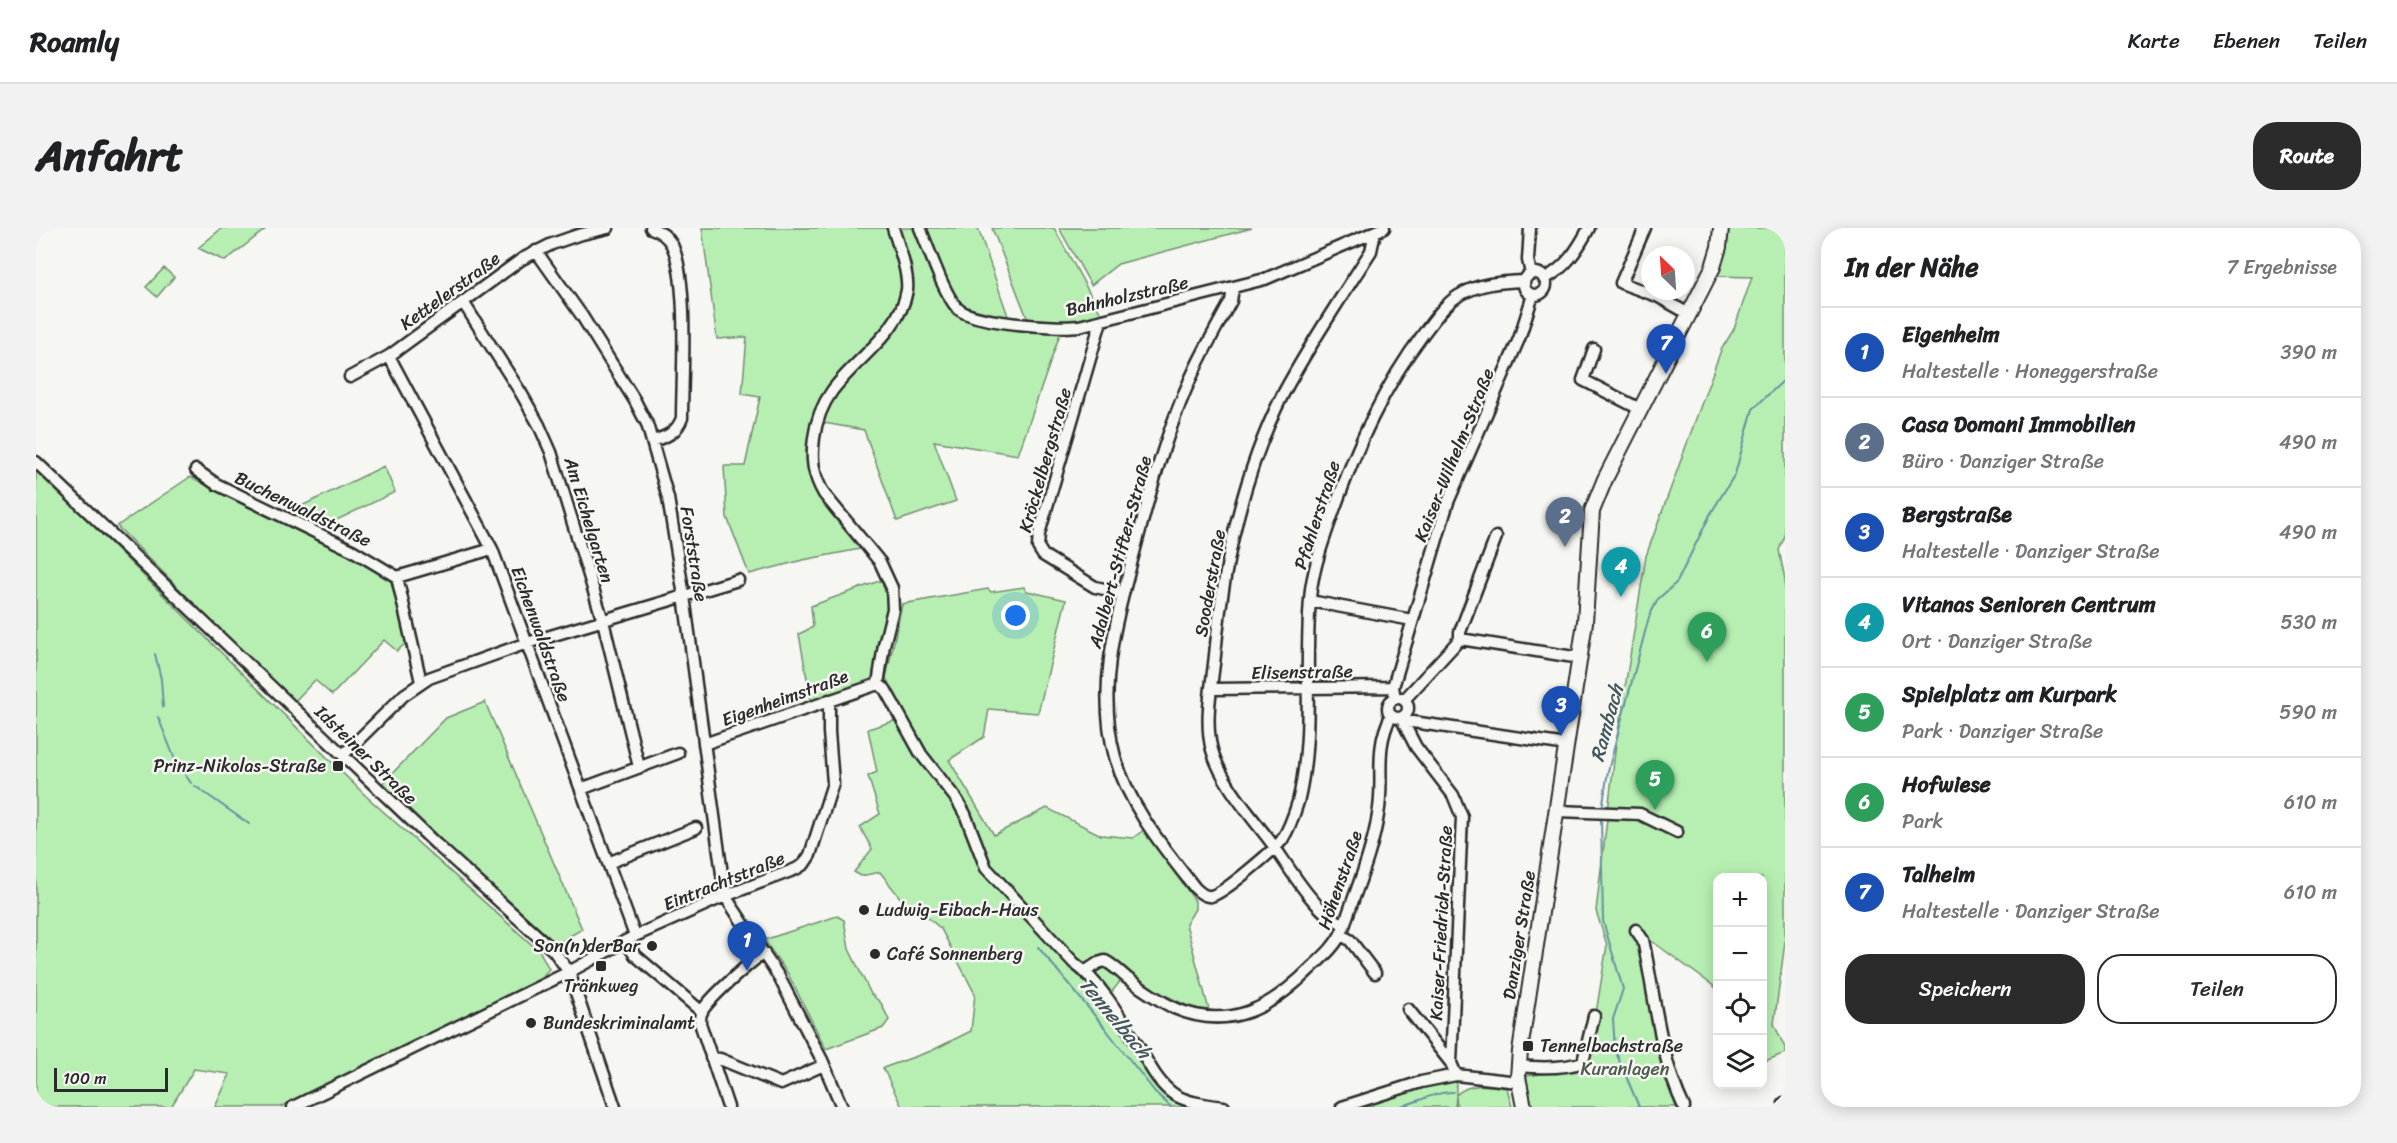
<!DOCTYPE html>
<html lang="de">
<meta charset="utf-8">
<style>
body{margin:0;font-family:Sriracha,sans-serif;background:#f2f2f2;color:#202124}
.controls{position:absolute;right:18px;bottom:18px;display:grid;overflow:hidden;border-radius:12px;box-shadow:0 3px 15px #0003}
.controls button{width:54px;height:54px;display:grid;place-items:center;padding:0;border:0;border-bottom:2px solid #e0e0e0;background:#fff;color:#202124;font:30px sans-serif}
.compass{position:absolute;left:1605px;top:18px;width:54px;height:54px;border-radius:50%;background:#fff;box-shadow:0 3px 15px #0003;rotate:335deg}
.scale{position:absolute;left:18px;bottom:15px;width:114px;box-sizing:border-box;padding-left:6px;border:3px solid #2b2b2b;border-top:0;font-size:16px;line-height:21px;white-space:nowrap;color:#2b2b2b;-webkit-text-stroke:4px #f6f6f2;paint-order:stroke}
.you{position:absolute;left:980px;top:388px;width:21px;height:21px;margin:-15px;border:4px solid #fff;border-radius:50%;background:#1a73e8;box-shadow:0 0 0 9px #1a73e833}
.badge{display:grid;place-items:center;width:39px;height:39px;border-radius:50%;background:#2b2b2b;color:#fff;font-size:20px;font-weight:700}
.pin{position:absolute;translate:-50% -50px;filter:drop-shadow(0 2px 3px #0008)}
.pin::after{content:'';position:absolute;top:32px;width:21px;height:18px;background:inherit;clip-path:polygon(0 0,100% 0,50% 100%)}
.list{margin:0;padding:0;list-style:none}
h2{display:flex;justify-content:space-between;align-items:center;height:78px;margin:0;padding:0 24px;font-size:26px}
h2 small{font-size:20px;font-weight:400;color:#757577}
.list li{display:grid;grid-template-columns:39px 1fr auto;gap:18px;align-items:center;box-sizing:border-box;height:90px;padding:0 24px;border-top:2px solid #e0e0e0}
.list b{display:block;font-size:22px;white-space:nowrap}
.list p{margin:0;font-size:20px;white-space:nowrap;color:#757577}
.list em{font-size:20px;font-style:normal;color:#757577}
.actions{display:flex;gap:12px;padding:18px 24px}
.actions a{flex:1;padding:14px 0;border:2px solid #2b2b2b;border-radius:24px;text-align:center;font-size:21px;color:#2b2b2b}
.actions .main{background:#2b2b2b;color:#fff}
.icon{flex:none;width:33px;height:33px;fill:none;stroke:currentColor;stroke-width:2;stroke-linecap:round;stroke-linejoin:round}
.map{position:relative;flex:none;width:1749px;height:879px;overflow:hidden;border-radius:24px}
header{display:flex;align-items:center;gap:36px;box-sizing:border-box;height:84px;padding:0 30px;background:#fff;border-bottom:2px solid #e0e0e0}
header strong{font-size:28px}
nav{display:flex;gap:33px;margin-inline-start:auto;font-size:21px}
.intro{display:flex;align-items:center;justify-content:space-between;box-sizing:border-box;height:144px;padding:0 36px}
h1{margin:0;font-size:42px}
.button{padding:15px 27px;border-radius:24px;background:#2b2b2b;color:#fff;font-size:21px;font-weight:700}
main{display:flex;gap:36px;padding:0 36px}
aside{flex:1;background:#fff;border-radius:24px;box-shadow:0 3px 15px #0003}
.map>svg:first-child{display:block}
.green{fill:#b7efb3;stroke:#718d6f;stroke-width:1.5}
.lines{fill:none;stroke-linecap:round;stroke-linejoin:round}
.stream{stroke:#65919f;stroke-width:2}
.minor-casing{stroke:#2b2b2b;stroke-width:15}
.major-casing{stroke:#2b2b2b;stroke-width:18}
.minor{stroke:#f6f6f2;stroke-width:10}
.major{stroke:#f6f6f2;stroke-width:14}
.poi-dot{fill:#2b2b2b;stroke:#f6f6f2;stroke-width:2}
.labels{text-anchor:middle;dominant-baseline:central;stroke-width:5;stroke-linejoin:round;paint-order:stroke}
.street-label{font-size:18px;fill:#2b2b2b;stroke:#f6f6f2}
.poi-label{font-size:18px;fill:#2b2b2b;stroke:#f6f6f2;text-anchor:start}
.park-label{font-size:18px;fill:#4e5c4d;stroke:#f6f6f2}
.water-label{font-size:20px;font-style:italic;fill:#43565b;stroke:#f6f6f2}
</style>
<header>
<strong>Roamly</strong>
<nav><a>Karte</a><a>Ebenen</a><a>Teilen</a></nav>
</header>
<div class="intro"><h1>Anfahrt</h1><a class="button">Route</a></div>
<main>
<div class="map">
<svg width="1749" height="879" viewBox="0 0 1749 879">
<rect width="100%" height="100%" fill="#f6f6f2"/>
<filter id="ink" filterUnits="userSpaceOnUse"><feTurbulence type="fractalNoise" baseFrequency=".0167" numOctaves="2"/><feDisplacementMap in="SourceGraphic" scale="12" xChannelSelector="R" yChannelSelector="G"/><feConvolveMatrix kernelMatrix="1 2 1 2 8 2 1 2 1" color-interpolation-filters="sRGB"/></filter>
<g filter="url(#ink)">
<!-- green -->
<path class="green" d="M186,0H231L189,33L162,20Z
M666,0H851C858,24 873,56 862,80C858,92 833,115 824,126C788,168 750,211 782,267C793,286 811,304 824,321L767,332L713,346L691,289L688,238H709L724,169L706,166L711,109L681,111Z
M858,0H881C891,25 905,76 927,91L1025,103L982,227L898,213L920,273L861,293L828,202L782,194L797,166L867,84L874,60Z
M886,0H942L973,91L930,85L922,78Z
M956,0H1018L1065,86L1038,96L992,92Z
M1023,0H1216L1082,36L1055,57Z
M1689,0H1749V308L1743,322L1749,351V714L1738,796L1749,820V825L1727,834L1726,650H1682L1681,764L1679,759L1610,709C1615,770 1619,820 1640,879H1496L1490,848L1545,841L1552,835L1571,717L1560,683L1580,516L1610,328L1685,122L1698,101L1716,49L1679,48Z
M128,40L138,49L121,69L110,59Z
M348,238L359,264L282,301L251,285Z
M0,241L330,568L504,724L513,741L503,752L245,879H179L194,846L158,841L135,879H0Z
M154,249L317,325L359,351L372,413L361,423L348,412L296,467L279,452L257,475L81,298Z
M846,352L852,376L838,451L775,473L763,406L777,399L775,378Z
M988,359L991,363L1030,372L1002,485L953,481L948,509L913,532L958,607L1011,580L1065,607L1097,610L1109,601L1159,673V681L1150,696L1173,782L1156,780L1108,757L1086,751L1070,771L1136,865L1188,879H866L847,840L895,823L935,803L939,766L905,701L889,687L869,676L844,644L825,648L818,644L836,621L824,599L844,586L832,548L841,544L832,501L870,489L850,450L866,376L952,361L955,364Z
M449,474L546,701L521,716L344,558L410,490Z
M801,688L808,692L813,721L835,766L845,775L853,792L847,800L790,821L752,746L728,712Z
M1420,847V867C1434,854 1452,857 1471,860L1476,879H1421L1420,868L1419,879H1306Z"/>
<g class="lines">
<!-- stream -->
<path class="stream" d="M119,426L125,451L127,479
M122,489L140,534L155,555
M159,558L213,596
M1566,581L1572,543L1613,389L1622,371L1641,354L1675,285L1699,246L1717,181L1749,151
M1565,589L1567,693L1587,761L1577,791L1579,822L1603,879
M1002,719L1069,800L1119,864L1135,879
M1361,879C1382,875 1396,864 1417,864"/>
<defs>
<path id="minor" d="M615,0C624,3 631,8 636,17C653,53 646,147 646,190C641,204 631,209 616,213
M884,0C893,21 907,64 921,80C935,95 1021,101 1043,98L1229,51L1348,0
M1494,0L1492,32L1495,46
M1609,0L1585,55L1621,68L1653,86
M500,23L546,88L599,173L611,196L632,270L648,368L689,668L743,749L786,832L806,879
M1488 56a11 11 0 1 1 22 0a11 11 0 1 1-22 0Z
M1508,51C1530,40 1542,21 1553,0
M1197,60L1195,73C1183,95 1170,118 1159,141C1130,202 1112,271 1095,336C1078,400 1061,463 1079,529C1094,580 1127,619 1159,660C1163,664 1169,669 1175,668C1187,666 1238,622 1246,612C1253,601 1258,587 1262,574C1279,505 1267,431 1275,361C1279,334 1289,308 1298,282C1321,219 1347,159 1388,105C1398,92 1408,77 1422,68C1443,55 1465,54 1488,53
M427,74L485,165L503,197L515,224L567,393L603,539
M1065,93L1003,306L1002,319L1007,327L1059,359L1087,365
M1558,121L1547,152L1604,181
M353,128L456,321L599,708
M314,149L353,128L486,31L516,16L542,7L572,0
M0,234L400,616L518,723L533,744L579,879
M160,242L180,256L316,322L361,349L456,321
M361,349L385,454
M1274,373L1376,392
M1424,411V404L1460,309
M842,456L849,461L885,526L921,572L929,586L950,640L1038,735C1065,754 1088,795 1105,823C1114,838 1123,857 1139,867C1153,875 1172,877 1188,879
M842,456L848,417L857,381L856,360L844,334L788,266C777,247 775,232 778,210C780,194 786,177 796,163C820,130 864,105 871,62C873,45 862,17 857,0
M1176,461L1357,459
M1359,470L1357,459L1412,274L1483,111L1497,67
M1352 480a10 10 0 1 1 20 0a10 10 0 1 1-20 0Z
M1368,472L1424,411L1544,430
M1365,490L1380,519L1417,567L1426,589L1415,835L1420,847
M1369,495L1377,494L1531,517
M668,516L842,456
M307,527L368,467L393,450L491,415L702,352
M545,561L642,525
M1521,583L1604,586L1641,604
M572,635L660,600
M1309,696C1282,690 1253,639 1237,617C1217,590 1185,555 1176,522C1168,493 1176,457 1179,427C1187,338 1206,247 1247,166C1273,117 1305,70 1335,23L1339,4
M1600,702L1607,712C1619,768 1623,827 1648,879
M1305,707L1314,712L1339,745
M589,713L599,727L666,784
M1050,743L1062,735L1069,733C1077,737 1084,744 1091,750C1106,761 1122,772 1138,780C1194,804 1236,779 1275,740C1287,729 1301,717 1307,701C1319,664 1336,626 1342,587C1349,551 1337,523 1355,488
M1372,781L1415,835
M675,830L684,831L745,856L788,837
M1482,838C1503,840 1528,841 1547,834L1558,788
M1748,875L1749,877
M257,879L533,744L599,708L689,668L760,641L768,636L774,627L797,555L793,504V472
M692,879L664,795C664,791 664,789 665,785C671,772 715,733 728,725
M1306,879L1385,854L1420,847L1482,854"/>
<path id="major" d="M1488,879L1482,849L1484,823L1549,394L1556,283L1569,251L1677,39L1683,19L1685,0"/>
</defs>
<!-- minor casing -->
<use href="#minor" class="minor-casing"/>
<!-- major casing -->
<use href="#major" class="major-casing"/>
<!-- minor -->
<use href="#minor" class="minor"/>
<!-- major -->
<use href="#major" class="major"/>
</g>
</g>
<!-- markers -->
<g class="poi-dot">
<rect x="296" y="532" width="12" height="12" rx="3"/>
<circle cx="828" cy="682" r="6"/>
<circle cx="616" cy="718" r="6"/>
<circle cx="839" cy="726" r="6"/>
<rect x="559" y="732" width="12" height="12" rx="3"/>
<circle cx="495" cy="795" r="6"/>
<rect x="1486" y="812" width="12" height="12" rx="3"/>
</g>
<g class="labels">
<!-- street labels -->
<g class="street-label">
<text transform="translate(414 63) rotate(-36)">Kettelerstraße</text>
<text transform="translate(1091 68) rotate(-13)">Bahnholzstraße</text>
<text transform="translate(1418 227) rotate(-68)">Kaiser-Wilhelm-Straße</text>
<text transform="translate(1009 232) rotate(-74)">Kröckelbergstraße</text>
<text transform="translate(267 281) rotate(26)">Buchenwaldstraße</text>
<text transform="translate(1281 287) rotate(-72)">Pfahlerstraße</text>
<text transform="translate(553 292) rotate(73)">Am Eichelgarten</text>
<text transform="translate(1084 324) rotate(-75)">Adalbert-Stifter-Straße</text>
<text transform="translate(658 326) rotate(81)">Forststraße</text>
<text transform="translate(1174 355) rotate(-80)">Sooderstraße</text>
<text transform="translate(505 406) rotate(70)">Eichenwaldstraße</text>
<text transform="translate(1266 444) rotate(-1)">Elisenstraße</text>
<text transform="translate(749 470) rotate(-20)">Eigenheimstraße</text>
<text transform="translate(330 527) rotate(44)">Idsteiner Straße</text>
<text transform="translate(1304 652) rotate(-71)">Höhenstraße</text>
<text transform="translate(688 653) rotate(-22)">Eintrachtstraße</text>
<text transform="translate(1405 695) rotate(-87)">Kaiser-Friedrich-Straße</text>
<text transform="translate(1483 707) rotate(-81)">Danziger Straße</text>
</g>
<!-- poi labels -->
<g class="poi-label">
<text x="290" y="538" text-anchor="end">Prinz-Nikolas-Straße</text>
<text x="840" y="682">Ludwig-Eibach-Haus</text>
<text x="604" y="718" text-anchor="end">Son(n)derBar</text>
<text x="851" y="726">Café Sonnenberg</text>
<text x="565" y="758" text-anchor="middle">Tränkweg</text>
<text x="507" y="795">Bundeskriminalamt</text>
<text x="1504" y="818">Tennelbachstraße</text>
</g>
<!-- park labels -->
<g class="park-label">
<text x="1589" y="841">Kuranlagen</text>
</g>
<!-- water labels -->
<g class="water-label">
<text transform="translate(1571 495) rotate(-75)">Rambach</text>
<text transform="translate(1079 790) rotate(50)">Tennelbach</text>
</g>
</g>
</svg>
<div class="controls">
<button>+</button>
<button>−</button>
<button><svg class="icon" aria-label="locate" viewBox="0 0 24 24"><circle cx="12" cy="12" r="6"/><path d="M12 2v4M12 18v4M2 12h4M18 12h4"/></svg></button>
<button><svg class="icon" aria-label="layers" viewBox="0 0 24 24"><path d="M12 4l9 5-9 5-9-5zM3 14l9 5 9-5"/></svg></button>
</div>
<svg class="compass" viewBox="-18 -18 36 36"><path d="M0-13l5 13h-10z" fill="#e53935"/><path d="M0 13l5-13h-10z" fill="#757577"/></svg>
<div class="scale">100 m</div>
<div class="you"></div>
<div class="pin badge" style="left:711px;top:743px;background:#1a4fb4">1</div>
<div class="pin badge" style="left:1529px;top:319px;background:#5c6f8a">2</div>
<div class="pin badge" style="left:1525px;top:508px;background:#1a4fb4">3</div>
<div class="pin badge" style="left:1585px;top:369px;background:#0f9aa8">4</div>
<div class="pin badge" style="left:1619px;top:582px;background:#2e9e5b">5</div>
<div class="pin badge" style="left:1671px;top:434px;background:#2e9e5b">6</div>
<div class="pin badge" style="left:1630px;top:146px;background:#1a4fb4">7</div>
</div>
<aside>
<h2>In der Nähe<small>7 Ergebnisse</small></h2>
<ul class="list">
<li><span class="badge" style="background:#1a4fb4">1</span><div><b>Eigenheim</b><p>Haltestelle · Honeggerstraße</p></div><em>390 m</em></li>
<li><span class="badge" style="background:#5c6f8a">2</span><div><b>Casa Domani Immobilien</b><p>Büro · Danziger Straße</p></div><em>490 m</em></li>
<li><span class="badge" style="background:#1a4fb4">3</span><div><b>Bergstraße</b><p>Haltestelle · Danziger Straße</p></div><em>490 m</em></li>
<li><span class="badge" style="background:#0f9aa8">4</span><div><b>Vitanas Senioren Centrum</b><p>Ort · Danziger Straße</p></div><em>530 m</em></li>
<li><span class="badge" style="background:#2e9e5b">5</span><div><b>Spielplatz am Kurpark</b><p>Park · Danziger Straße</p></div><em>590 m</em></li>
<li><span class="badge" style="background:#2e9e5b">6</span><div><b>Hofwiese</b><p>Park</p></div><em>610 m</em></li>
<li><span class="badge" style="background:#1a4fb4">7</span><div><b>Talheim</b><p>Haltestelle · Danziger Straße</p></div><em>610 m</em></li>
</ul>
<div class="actions"><a class="main">Speichern</a><a>Teilen</a></div>
</aside>
</main>
